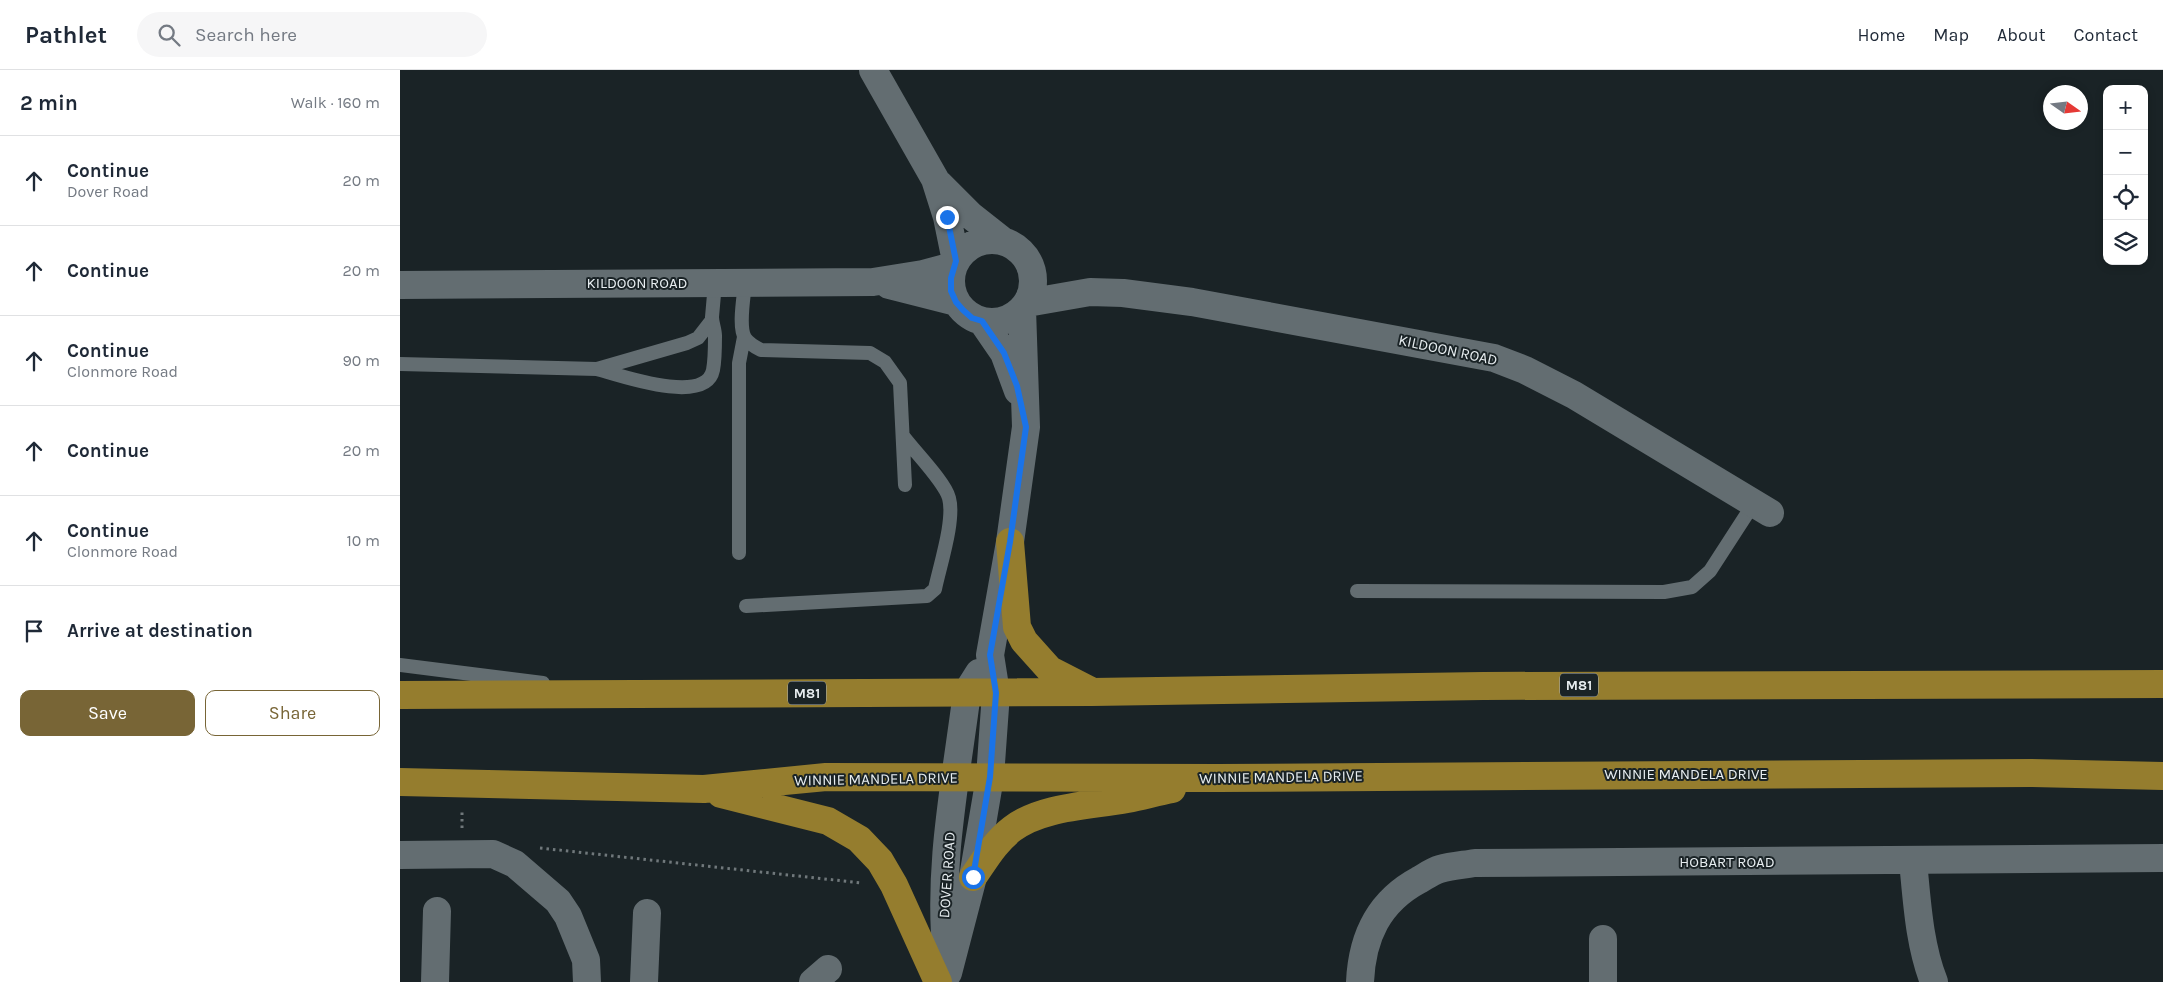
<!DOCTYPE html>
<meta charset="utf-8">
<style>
body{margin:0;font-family:Karla,sans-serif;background:#f6f6f7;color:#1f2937}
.controls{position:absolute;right:15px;top:15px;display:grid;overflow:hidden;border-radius:10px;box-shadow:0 2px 8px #0003}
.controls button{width:45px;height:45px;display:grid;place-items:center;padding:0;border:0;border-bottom:1px solid #e0e1e3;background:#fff;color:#1f2937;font:25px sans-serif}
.compass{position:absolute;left:1643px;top:15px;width:45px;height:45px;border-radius:50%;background:#fff;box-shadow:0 2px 8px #0003;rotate:104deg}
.stop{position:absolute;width:15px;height:15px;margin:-11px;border:4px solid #1a73e8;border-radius:50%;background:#fff}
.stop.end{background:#1a73e8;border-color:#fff;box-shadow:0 1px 5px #0008}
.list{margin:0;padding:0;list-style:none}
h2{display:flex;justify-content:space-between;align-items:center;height:65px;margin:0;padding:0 20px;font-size:21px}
h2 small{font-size:16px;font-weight:400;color:#747a83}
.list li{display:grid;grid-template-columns:32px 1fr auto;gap:15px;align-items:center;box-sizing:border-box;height:90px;padding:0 20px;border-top:1px solid #e0e1e3}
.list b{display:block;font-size:19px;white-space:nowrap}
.list p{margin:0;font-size:16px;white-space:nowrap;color:#747a83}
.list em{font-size:16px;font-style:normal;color:#747a83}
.actions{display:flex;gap:10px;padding:15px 20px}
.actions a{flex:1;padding:11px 0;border:1px solid #786536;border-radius:10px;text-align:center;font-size:18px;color:#786536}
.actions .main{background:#786536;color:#fff}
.icon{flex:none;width:28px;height:28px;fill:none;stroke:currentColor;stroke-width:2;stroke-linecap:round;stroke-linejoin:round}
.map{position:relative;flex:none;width:1763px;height:912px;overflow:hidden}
header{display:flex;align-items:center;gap:30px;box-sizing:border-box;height:70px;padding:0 25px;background:#fff;border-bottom:1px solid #e0e1e3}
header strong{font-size:24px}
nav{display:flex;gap:28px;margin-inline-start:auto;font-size:18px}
.search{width:350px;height:45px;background:#f6f6f7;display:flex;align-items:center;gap:12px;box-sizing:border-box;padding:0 18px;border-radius:28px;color:#747a83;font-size:19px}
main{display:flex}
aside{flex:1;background:#fff}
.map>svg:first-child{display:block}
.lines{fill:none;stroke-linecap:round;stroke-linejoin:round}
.path{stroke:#70787b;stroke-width:3;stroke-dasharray:2.5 4;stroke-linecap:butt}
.lane{stroke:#636d71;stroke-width:14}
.street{stroke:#636d71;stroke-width:28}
.primary{stroke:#957d2e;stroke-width:28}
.route{stroke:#1a73e8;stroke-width:6}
.labels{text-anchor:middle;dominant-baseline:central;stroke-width:4;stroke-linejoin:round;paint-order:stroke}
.shield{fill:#1a2326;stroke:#aab1b4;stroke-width:1}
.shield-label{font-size:14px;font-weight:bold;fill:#e8eef1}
.street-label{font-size:15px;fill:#e8eef1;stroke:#1a2326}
</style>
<header>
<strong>Pathlet</strong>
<div class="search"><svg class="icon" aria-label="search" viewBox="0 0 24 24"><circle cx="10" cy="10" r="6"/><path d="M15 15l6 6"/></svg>Search here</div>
<nav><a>Home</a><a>Map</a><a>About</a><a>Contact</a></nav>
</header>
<main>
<aside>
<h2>2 min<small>Walk · 160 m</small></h2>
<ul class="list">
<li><svg class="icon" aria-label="ahead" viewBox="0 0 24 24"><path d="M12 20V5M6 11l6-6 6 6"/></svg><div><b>Continue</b><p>Dover Road</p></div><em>20 m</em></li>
<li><svg class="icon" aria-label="ahead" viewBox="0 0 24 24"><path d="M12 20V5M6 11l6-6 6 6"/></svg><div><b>Continue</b></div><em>20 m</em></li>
<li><svg class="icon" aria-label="ahead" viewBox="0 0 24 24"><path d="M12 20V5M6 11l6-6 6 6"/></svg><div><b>Continue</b><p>Clonmore Road</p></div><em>90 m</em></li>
<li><svg class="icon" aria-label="ahead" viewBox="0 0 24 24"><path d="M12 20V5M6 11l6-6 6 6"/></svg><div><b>Continue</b></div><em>20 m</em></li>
<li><svg class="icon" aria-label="ahead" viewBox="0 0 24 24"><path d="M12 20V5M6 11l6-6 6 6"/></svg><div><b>Continue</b><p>Clonmore Road</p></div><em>10 m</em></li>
<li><svg class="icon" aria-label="arrive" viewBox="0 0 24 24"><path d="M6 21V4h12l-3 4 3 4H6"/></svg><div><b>Arrive at destination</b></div></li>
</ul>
<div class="actions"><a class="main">Save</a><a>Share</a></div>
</aside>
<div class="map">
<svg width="1763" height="912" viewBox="0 0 1763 912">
<rect width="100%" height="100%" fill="#1a2326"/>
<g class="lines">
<!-- path -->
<path class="path" d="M62,758V739
M140,778L462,813"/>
<!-- lane -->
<path class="lane" d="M345,213C344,226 338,257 345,268C349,274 355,277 361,280L470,283L485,292L500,313L505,415
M312,250L298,268L287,273L197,299C219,305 306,336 313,300C315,290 315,277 315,266C315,259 312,253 312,247C313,236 314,224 315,213
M0,294L197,299
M339,483V293L344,267
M957,521L1264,522L1292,517L1310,501L1354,433
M346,536L527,526L535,519C540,495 555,450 549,428C545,412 514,381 503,366
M0,595L143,613"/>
<!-- street -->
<path class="street" d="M473,0L535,109L547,147L556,191
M539,114L570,145L603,171
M551 211a41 41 0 1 1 82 0a41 41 0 1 1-82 0Z
M0,215L473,212L523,204L553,196
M489,215L556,232
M627,233L690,222L723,223L792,232L1094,288L1125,300L1174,325L1370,443
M582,251L604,283L618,321
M0,785L93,784L115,794L158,831L168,846L186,890L187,912
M1513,791C1517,831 1519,874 1534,912
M1203,869V912
M547,888C537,799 556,710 567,622L579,603
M548,903L573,807L590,707L596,623L590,585L610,472L626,357L622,239
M35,912L37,841
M244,912L247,843
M413,912L428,899
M960,912C962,867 978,832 1019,810C1026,806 1033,801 1040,799C1051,796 1063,795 1075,793L1763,788"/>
<!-- primary -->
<path class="primary" d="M610,472L617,557L624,571L650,600L689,620
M0,625L692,622L1083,616L1763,614
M0,712L304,719L426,707L817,708L1631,703L1763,706
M321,724L428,751L459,769L480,791L494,815L538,912
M573,807C585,790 595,772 612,759C642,736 691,736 727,729C742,726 757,722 772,719"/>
</g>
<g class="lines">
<!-- route -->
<path class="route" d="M547,147L556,191L551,208V221L556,232L563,240L572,248L582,251L604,283L617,316L626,357L610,472L590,585L596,623L590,707L573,807"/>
</g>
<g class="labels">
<!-- shield labels -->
<g class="shield">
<rect x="1160" y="603.5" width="38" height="23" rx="4"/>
<rect x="388" y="611.5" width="38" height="23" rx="4"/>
</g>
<g class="shield-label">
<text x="1179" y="615">M81</text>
<text x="407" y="623">M81</text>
</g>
<!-- street labels -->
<g class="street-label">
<text x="237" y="213">KILDOON ROAD</text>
<text transform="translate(1048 280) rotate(12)">KILDOON ROAD</text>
<text x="1286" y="704">WINNIE MANDELA DRIVE</text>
<text transform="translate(881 707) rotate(-1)">WINNIE MANDELA DRIVE</text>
<text transform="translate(476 709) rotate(-1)">WINNIE MANDELA DRIVE</text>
<text x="1327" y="792">HOBART ROAD</text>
<text transform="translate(547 805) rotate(-86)">DOVER ROAD</text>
</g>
</g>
</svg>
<div class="controls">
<button>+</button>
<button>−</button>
<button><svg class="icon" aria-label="locate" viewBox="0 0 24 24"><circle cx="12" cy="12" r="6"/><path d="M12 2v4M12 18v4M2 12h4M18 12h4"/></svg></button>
<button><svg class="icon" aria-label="layers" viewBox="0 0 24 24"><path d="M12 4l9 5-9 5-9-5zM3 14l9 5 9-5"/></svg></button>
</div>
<svg class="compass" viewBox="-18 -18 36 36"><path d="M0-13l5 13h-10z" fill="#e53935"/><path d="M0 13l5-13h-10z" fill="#747a83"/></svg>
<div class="stop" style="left:573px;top:807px"></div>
<div class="stop end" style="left:547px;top:147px"></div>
</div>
</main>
